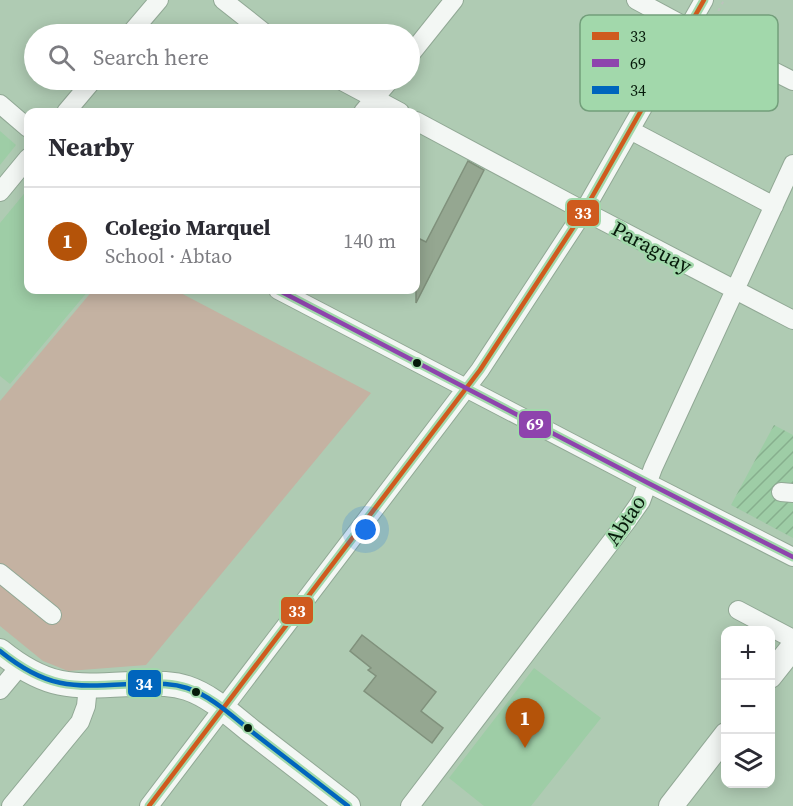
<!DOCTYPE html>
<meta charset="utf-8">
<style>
body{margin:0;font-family:"Source Serif 4",serif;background:#f7f7f7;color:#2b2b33}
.controls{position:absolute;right:18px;bottom:18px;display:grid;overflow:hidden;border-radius:12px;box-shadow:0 3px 15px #0003}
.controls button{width:54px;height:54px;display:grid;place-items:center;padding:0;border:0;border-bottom:2px solid #e1e1e2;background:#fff;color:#2b2b33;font:30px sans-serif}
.you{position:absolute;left:366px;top:530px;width:21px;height:21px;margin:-15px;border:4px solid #fff;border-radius:50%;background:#1a73e8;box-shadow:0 0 0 9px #1a73e833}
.badge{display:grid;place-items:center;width:39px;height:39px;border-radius:50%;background:#b45309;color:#fff;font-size:20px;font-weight:700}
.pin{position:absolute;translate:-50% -50px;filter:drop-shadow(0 2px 3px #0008)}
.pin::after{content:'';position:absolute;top:32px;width:21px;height:18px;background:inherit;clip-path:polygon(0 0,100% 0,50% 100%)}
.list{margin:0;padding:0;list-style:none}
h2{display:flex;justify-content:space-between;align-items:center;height:78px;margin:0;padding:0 24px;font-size:26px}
h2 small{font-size:20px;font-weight:400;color:#7c7c81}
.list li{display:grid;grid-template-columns:39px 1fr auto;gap:18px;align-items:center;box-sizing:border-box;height:108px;padding:0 24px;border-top:2px solid #e1e1e2}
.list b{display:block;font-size:22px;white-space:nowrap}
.list p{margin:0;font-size:20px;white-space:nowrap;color:#7c7c81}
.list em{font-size:20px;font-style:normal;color:#7c7c81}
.icon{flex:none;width:33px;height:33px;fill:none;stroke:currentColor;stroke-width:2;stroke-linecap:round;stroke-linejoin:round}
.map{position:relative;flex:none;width:793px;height:806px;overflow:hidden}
.search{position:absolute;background:#fff;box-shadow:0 3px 15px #0003;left:24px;top:24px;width:396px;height:66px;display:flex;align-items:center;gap:15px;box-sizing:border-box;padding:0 21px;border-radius:33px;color:#7c7c81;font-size:22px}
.panel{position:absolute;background:#fff;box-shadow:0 3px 15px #0003;left:24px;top:108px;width:396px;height:186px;border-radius:12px}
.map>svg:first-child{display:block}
.built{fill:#9ecda6}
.industrial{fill:url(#industrial-furrows)}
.green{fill:#c4b2a2}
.building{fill:#95a791;stroke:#80917c;stroke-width:1.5}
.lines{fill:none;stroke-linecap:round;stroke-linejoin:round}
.minor-casing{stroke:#91a895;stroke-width:20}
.major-casing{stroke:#91a895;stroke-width:26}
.path{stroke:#bbc3bc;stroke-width:2;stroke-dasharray:3 4.5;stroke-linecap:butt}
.minor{stroke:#f3f7f4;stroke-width:18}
.major{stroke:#f3f7f4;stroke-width:24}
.bus-1-casing{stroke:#a2d8ab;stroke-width:9}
.bus-2-casing{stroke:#a2d8ab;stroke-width:9}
.bus-3-casing{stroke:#a2d8ab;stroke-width:9}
.bus-1{stroke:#cf5a1e;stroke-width:4.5}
.bus-2{stroke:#8e44ad;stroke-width:4.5}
.bus-3{stroke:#0065bd;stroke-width:4.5}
.bus-dot{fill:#061a0a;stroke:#a2d8ab;stroke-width:2}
.labels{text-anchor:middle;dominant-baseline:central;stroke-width:5;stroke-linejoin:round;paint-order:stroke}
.street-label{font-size:21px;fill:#061a0a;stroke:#a2d8ab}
.key{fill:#a2d8ab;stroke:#739f7b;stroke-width:1.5}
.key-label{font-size:16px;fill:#061a0a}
.line-badge{stroke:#a2d8ab;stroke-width:2}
.badge-label{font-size:16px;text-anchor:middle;font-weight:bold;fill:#fff}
</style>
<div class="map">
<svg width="793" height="806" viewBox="0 0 793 806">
<defs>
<pattern id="industrial-furrows" width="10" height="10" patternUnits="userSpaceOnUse" patternTransform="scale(1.5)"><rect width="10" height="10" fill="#9ecda6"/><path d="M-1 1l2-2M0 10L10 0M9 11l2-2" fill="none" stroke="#87af8e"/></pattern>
</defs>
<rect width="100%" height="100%" fill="#afcbb3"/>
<!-- built -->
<path class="built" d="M0,131L16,145L0,165Z
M28,189V290H89L10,384L0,376V223Z
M534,668L601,718L531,806H484L449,778Z"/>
<!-- industrial -->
<path class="industrial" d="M774,425L793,435V538L731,505Z"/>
<!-- green -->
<path class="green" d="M93,290H175L371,393L146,665L68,671L43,661L0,626V401Z"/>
<!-- building -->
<path class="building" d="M468,161L484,170L416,303V237L426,242Z
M362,635L436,692L421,711L443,728L432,743L364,691L376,676L368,670L371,668L350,651Z"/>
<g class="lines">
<defs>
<path id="minor" d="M223,0L266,34
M636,0L688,28L793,81
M130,34L159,0
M410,55L454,0
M340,80L400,112
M0,104L28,128
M66,112L93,80
M363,112L390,80
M416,121L584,211L793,320
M630,130L774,206
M0,192L28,158
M278,290L648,483L793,557
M781,492L793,493
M0,573L52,615
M738,610L793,639
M0,690L20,666
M11,806L80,722L86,706L88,686
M149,806L480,370L584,211L704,0
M410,806L627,521L641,501L653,468L793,164"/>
<path id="major" d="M0,651C48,690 74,687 132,684C151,684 169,682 187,688C211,696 231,715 251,731C283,756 316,781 348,806
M770,676L793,647
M671,806L726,735"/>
</defs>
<!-- minor casing -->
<use href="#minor" class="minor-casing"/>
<!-- major casing -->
<use href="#major" class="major-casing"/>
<!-- path -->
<path class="path" d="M710,19L713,21L724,0"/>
<!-- minor -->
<use href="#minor" class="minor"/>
<!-- major -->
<use href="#major" class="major"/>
<defs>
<path id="bus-1" d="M149,806L480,370L584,211L704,0"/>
<path id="bus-2" d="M278,290L648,483L793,557"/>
<path id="bus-3" d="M0,651C48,690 74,687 132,684C151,684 169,682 187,688C211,696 231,715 251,731C283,756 316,781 348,806"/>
</defs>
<!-- bus-1 casing -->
<use href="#bus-1" class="bus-1-casing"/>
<!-- bus-2 casing -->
<use href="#bus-2" class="bus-2-casing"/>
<!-- bus-3 casing -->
<use href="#bus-3" class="bus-3-casing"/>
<!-- bus-1 -->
<use href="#bus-1" class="bus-1"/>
<!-- bus-2 -->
<use href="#bus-2" class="bus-2"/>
<!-- bus-3 -->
<use href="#bus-3" class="bus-3"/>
</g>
<!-- markers -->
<g class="bus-dot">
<circle cx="417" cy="363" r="5"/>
<circle cx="196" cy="692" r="5"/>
<circle cx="248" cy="728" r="5"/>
</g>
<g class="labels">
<!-- street labels -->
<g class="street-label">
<text transform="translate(652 247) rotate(28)">Paraguay</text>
<text transform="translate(625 520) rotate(-57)">Abtao</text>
</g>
</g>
<!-- legend -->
<rect x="580" y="15" width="198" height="96" rx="9" class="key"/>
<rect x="592" y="32" width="27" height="8" fill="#cf5a1e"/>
<rect x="592" y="59" width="27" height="8" fill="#8e44ad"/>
<rect x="592" y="86" width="27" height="8" fill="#0065bd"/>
<g class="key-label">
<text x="630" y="42">33</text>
<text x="630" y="69">69</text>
<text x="630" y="96">34</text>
</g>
<g class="line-badge">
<rect x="566" y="199" width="34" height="28" rx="6" fill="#cf5a1e"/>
<rect x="518" y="410" width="34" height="29" rx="6" fill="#8e44ad"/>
<rect x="280" y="596" width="34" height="29" rx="6" fill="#cf5a1e"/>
<rect x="127" y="669" width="35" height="29" rx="6" fill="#0065bd"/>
</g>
<g class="badge-label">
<text x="583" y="219">33</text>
<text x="535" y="430">69</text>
<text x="297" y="617">33</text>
<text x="144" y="690">34</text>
</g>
</svg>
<div class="controls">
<button>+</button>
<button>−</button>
<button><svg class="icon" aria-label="layers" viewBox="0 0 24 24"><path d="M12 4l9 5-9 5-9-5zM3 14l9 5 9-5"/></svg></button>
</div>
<div class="you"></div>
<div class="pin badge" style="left:525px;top:748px">1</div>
<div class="search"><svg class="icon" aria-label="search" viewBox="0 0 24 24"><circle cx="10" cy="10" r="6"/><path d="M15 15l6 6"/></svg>Search here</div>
<section class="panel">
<h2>Nearby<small></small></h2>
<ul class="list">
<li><span class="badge">1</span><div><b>Colegio Marquel</b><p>School · Abtao</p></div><em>140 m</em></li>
</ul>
</section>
</div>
